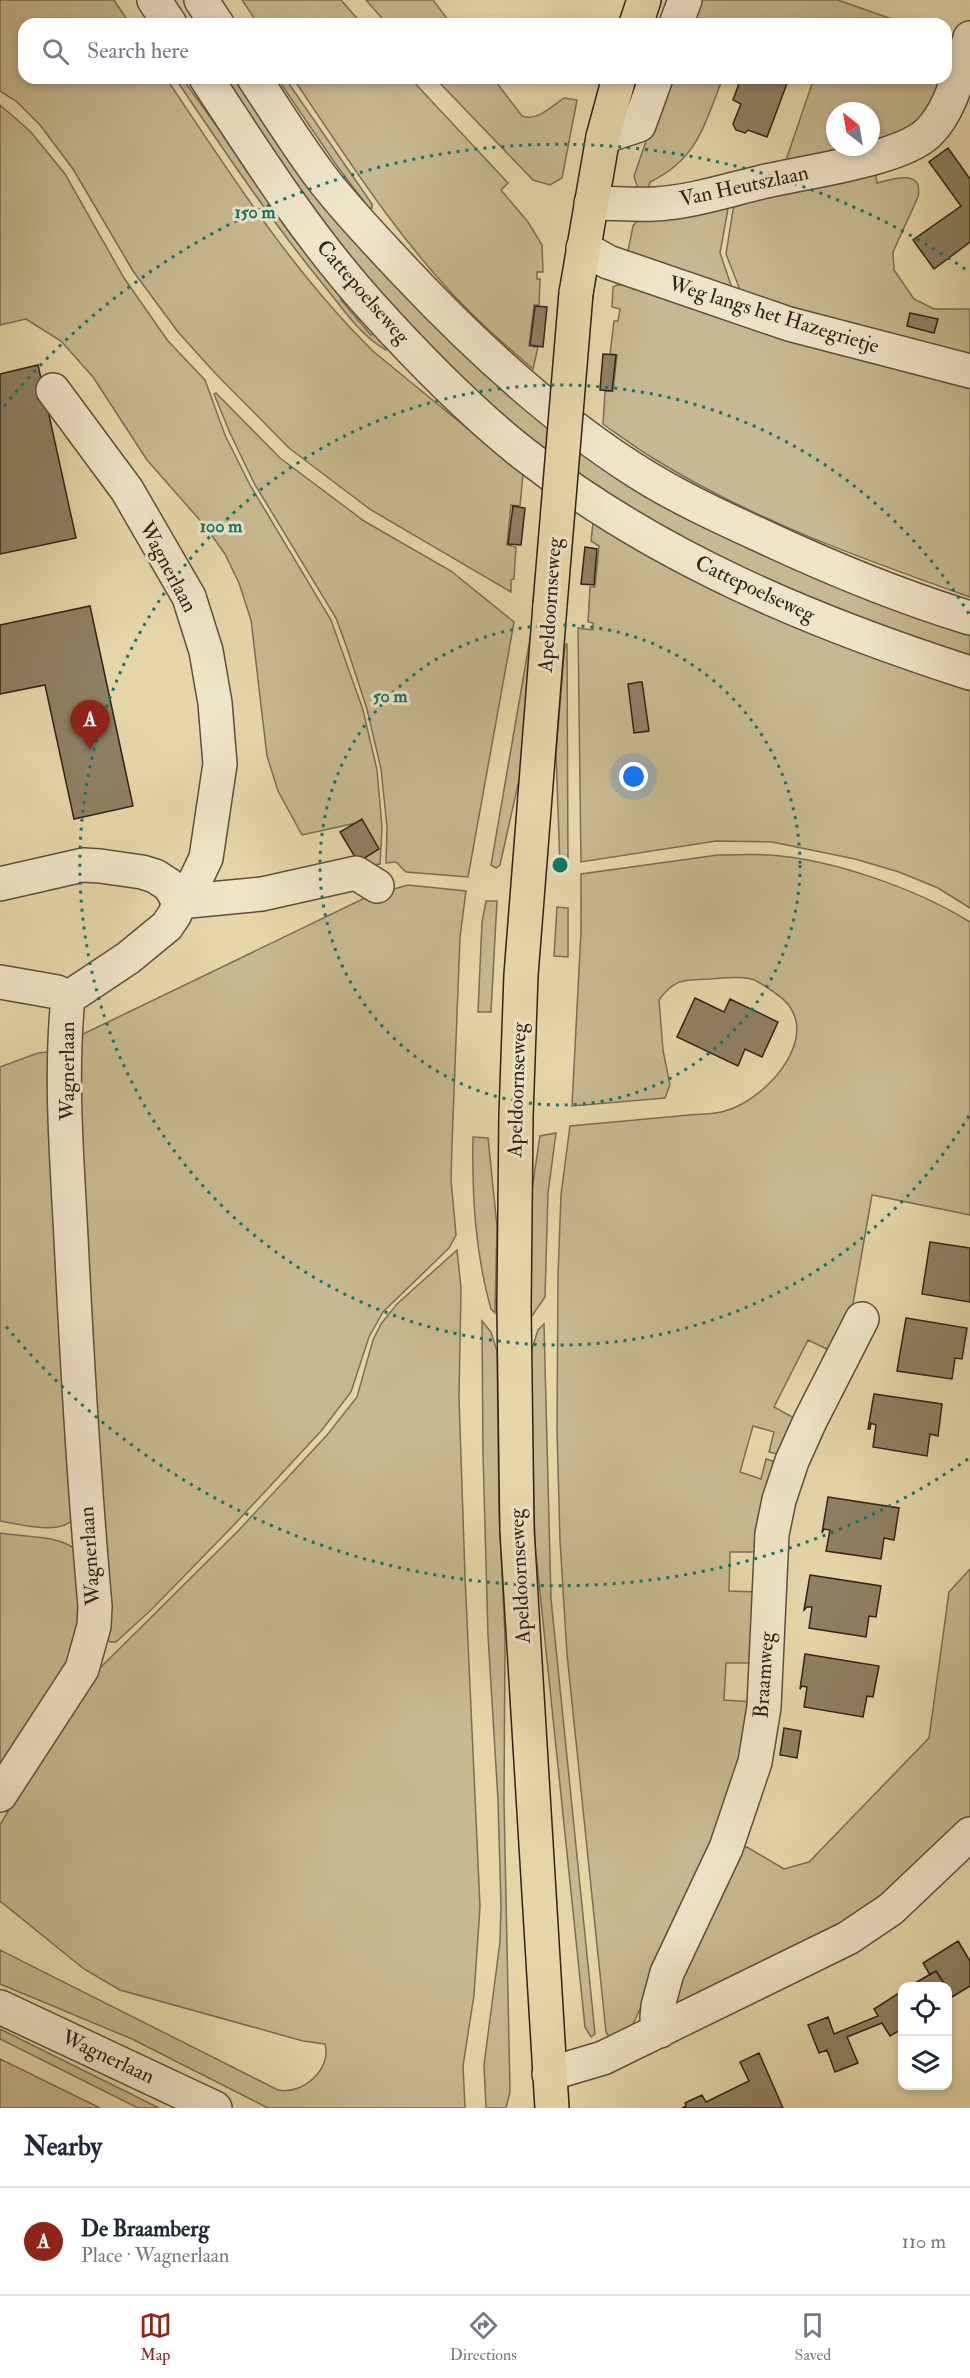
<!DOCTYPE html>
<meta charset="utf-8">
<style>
body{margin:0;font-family:"IM FELL Double Pica",serif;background:#f6f6f7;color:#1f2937}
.controls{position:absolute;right:18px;bottom:18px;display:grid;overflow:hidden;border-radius:12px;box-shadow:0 3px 9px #0003}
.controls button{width:54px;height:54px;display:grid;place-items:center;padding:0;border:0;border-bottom:2px solid #e0e1e3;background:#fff;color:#1f2937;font:30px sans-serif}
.compass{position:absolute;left:826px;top:102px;width:54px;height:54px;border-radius:50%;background:#fff;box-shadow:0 3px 9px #0003;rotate:329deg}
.you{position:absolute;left:634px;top:777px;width:21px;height:21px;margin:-15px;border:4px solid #fff;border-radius:50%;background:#1a73e8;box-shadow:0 0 0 9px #1a73e833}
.badge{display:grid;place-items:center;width:39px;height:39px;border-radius:50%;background:#8f2418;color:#fff;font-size:20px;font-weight:700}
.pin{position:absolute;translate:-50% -50px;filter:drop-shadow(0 2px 3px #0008)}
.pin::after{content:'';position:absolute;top:32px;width:21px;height:18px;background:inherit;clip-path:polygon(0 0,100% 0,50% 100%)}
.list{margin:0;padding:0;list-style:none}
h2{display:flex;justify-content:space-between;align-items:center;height:78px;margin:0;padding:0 24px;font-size:26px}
h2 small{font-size:20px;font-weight:400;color:#747a83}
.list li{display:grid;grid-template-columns:39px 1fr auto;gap:18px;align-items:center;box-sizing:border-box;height:108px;padding:0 24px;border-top:2px solid #e0e1e3}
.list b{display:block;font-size:22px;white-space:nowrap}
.list p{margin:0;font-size:20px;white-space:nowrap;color:#747a83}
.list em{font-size:20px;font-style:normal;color:#747a83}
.icon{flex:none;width:33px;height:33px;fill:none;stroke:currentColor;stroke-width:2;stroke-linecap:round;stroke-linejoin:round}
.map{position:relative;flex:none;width:970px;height:2108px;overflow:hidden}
.search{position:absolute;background:#fff;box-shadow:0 3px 9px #0003;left:18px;right:18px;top:18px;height:66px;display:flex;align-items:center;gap:15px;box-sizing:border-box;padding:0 21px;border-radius:18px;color:#747a83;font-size:22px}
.sheet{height:186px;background:#fff}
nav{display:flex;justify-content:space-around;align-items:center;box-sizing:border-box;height:84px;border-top:2px solid #e0e1e3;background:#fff;font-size:16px;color:#747a83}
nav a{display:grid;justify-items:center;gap:3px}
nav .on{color:#8f2418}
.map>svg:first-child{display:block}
.green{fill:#c6b890;stroke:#7a6e54;stroke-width:1.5;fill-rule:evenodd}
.building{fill:#8e8063;stroke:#2f2318;stroke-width:1.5}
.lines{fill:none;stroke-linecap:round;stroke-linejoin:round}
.minor-casing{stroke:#5c503c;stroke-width:36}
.major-casing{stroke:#2f2318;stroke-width:36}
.minor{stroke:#eee4c7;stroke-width:33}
.major{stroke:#e5d6a9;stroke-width:33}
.major-bridge-casing{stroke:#2f2318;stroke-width:36;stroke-linecap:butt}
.major-bridge{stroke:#e5d6a9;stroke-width:33}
.ring{fill:none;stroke:#0f766e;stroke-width:3;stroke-dasharray:3 6}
.labels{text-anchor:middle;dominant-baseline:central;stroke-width:6;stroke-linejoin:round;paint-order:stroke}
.street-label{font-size:21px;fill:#2f2318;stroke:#eee4c7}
.centre{fill:#0f766e;stroke:#eee4c7;stroke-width:3}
.ring-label{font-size:18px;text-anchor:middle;font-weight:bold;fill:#0f766e;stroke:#eee4c7;stroke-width:6;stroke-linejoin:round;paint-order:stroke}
</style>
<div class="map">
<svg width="970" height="2108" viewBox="0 0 970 2108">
<rect width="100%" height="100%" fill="#e5d6a9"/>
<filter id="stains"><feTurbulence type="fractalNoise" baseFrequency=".00333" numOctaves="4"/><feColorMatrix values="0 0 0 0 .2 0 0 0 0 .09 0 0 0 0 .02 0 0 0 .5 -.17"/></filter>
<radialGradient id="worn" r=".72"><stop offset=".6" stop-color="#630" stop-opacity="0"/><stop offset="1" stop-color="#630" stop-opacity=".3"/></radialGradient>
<!-- green -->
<path class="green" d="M0,0H114L130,24H24V78H166C229,172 293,273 374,352L523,474L520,506L511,505L507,545L516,547L514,579L511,580V592L371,510L289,448L215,373L178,332L133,271L73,169L40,125L16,101L0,91Z
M242,0H341L362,24H258Z
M366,0H433L451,24H387Z
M697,0H838L906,24H688Z
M946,67L950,71C944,90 938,111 924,126C902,150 817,162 783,169L814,78H946ZM835,111H871V147H835Z
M175,78H182L250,172L340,286L341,300L371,335L382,330L393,344L386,350C361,336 344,310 326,288C271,221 223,149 175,78Z
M218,78H242L555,425L545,457L372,291Z
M277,78H285L372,204V208H369L337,166Z
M293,78H410L508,183L501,190L528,222L542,245L543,272H537V279H540L539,305H534L529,346L538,347L533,369C512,351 491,333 472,314C402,245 348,160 293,78Z
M435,78H493L522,116C537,122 552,106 564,98L577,100L562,178L550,185L533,180Z
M668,78H723C704,124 699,158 650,182L647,195L637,186L634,176Z
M0,105L30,131L65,174L124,278L168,341L205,380L225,435L250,485L331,620L363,710L377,770L382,827L380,864L367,866L361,822L302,835L278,791L267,756L251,620L239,583L225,554L205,526L147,460L93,377L61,341L26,319L0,325Z
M874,166L877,183C892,179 924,168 918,197L893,252L894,270L914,299L934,309H970V355L794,309L740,290L726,254L733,210L738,198Z
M729,203L720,253L732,288L628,251L633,226L636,222Z
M617,285H626C739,325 853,359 970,387V597C863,559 753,520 656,460C637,449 620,436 603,424L605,391H613L617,355L610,354L614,321H618L620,309L612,307L613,287Z
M216,393L280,458L364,521L451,571L514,622L468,877L406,872L396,862L386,863L387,827L381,769L367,709L347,648L336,618L254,483L230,433L214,394Z
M580,445L970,629V659L848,617L688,544L572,470Z
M593,523C617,537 640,552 665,565C757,615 869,660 970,689V908L938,888L899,872L855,859L772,842L716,841L581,862L578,628L593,630V623L588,622L590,587H595L599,546L591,541Z
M531,633L521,771L500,865L496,868L491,865Z
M565,644H567L568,863L563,868L560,866L556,754Z
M718,855C735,855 752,854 769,855C832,859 917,889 970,922V1215L872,1195L851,1315L833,1352L808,1340L774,1407L796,1419L782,1455L769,1452L774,1432L753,1426L740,1472L761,1479L766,1459L779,1463L756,1552H730L729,1591L758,1592L755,1663H726L724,1700L754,1702L745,1757L716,1843L635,2020L629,2030L610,2038L606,2032L567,1654L560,1541L557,1430L558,1275L561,1195L570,1126C606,1123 643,1119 679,1116C694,1114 711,1115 725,1111C769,1099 830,1028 775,993C768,988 759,981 751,979C738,976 724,978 710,979C684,980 675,978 659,1000L663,1050L670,1085L665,1098L572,1106L581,931V874Z
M408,885L466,891L460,937L452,1144L451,1180L456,1235L449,1248L383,1312L369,1337L351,1392L322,1430L232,1527L152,1609L116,1642H110L106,1637V1567L83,1203L79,1036L369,896Z
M486,901H497L491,1012H478L482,922Z
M557,907L568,908V957L554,956Z
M48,1052L50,1056L72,1520C59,1535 19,1524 0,1521V1067L38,1053Z
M556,1133L548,1193L545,1297L532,1316L530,1313L532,1189L540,1136Z
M473,1137L488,1138L497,1226L495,1313L491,1309C475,1253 472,1195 473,1137Z
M457,1250L461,1288L459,1397L465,1576L480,1907L474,1995L463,2066L465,2108H268L132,2039L0,1984V1950L278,2090C303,2095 332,2069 325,2044L303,2041L120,1990L84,1969L0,1901V1825L26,1780L94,1674L238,1531L327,1435L357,1397L373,1340L381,1324L397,1304Z
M482,1321L491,1332L497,1351L499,1512L505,1636L504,1801L510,2092L506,2108H486L484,2065L500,1942L501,1905L498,1800L488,1635L483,1454Z
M544,1324L551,1599L595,2034L591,2037L585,2027L535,1544L530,1355L538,1330Z
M0,1533C23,1537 59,1535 76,1550C78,1581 82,1612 75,1643C69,1675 20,1735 0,1764Z
M970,1569V1817L924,1862L868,1911L682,2007L676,2003L673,1996L739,1849L747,1847L784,1869L809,1862L929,1738L949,1592Z
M0,2029L159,2108H138L0,2039Z
M0,2059L100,2108H0Z"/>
<!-- building -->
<path class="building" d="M741,78H789L767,137L748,130L745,133L736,130L733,124L741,104L733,100Z
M948,148L970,179V242L934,269L913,240L961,206L929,162Z
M535,306L547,307L543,347L530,345Z
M910,313L938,319L934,333L907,326Z
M603,354L616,355L612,391L600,390Z
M38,365L76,538L0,554V374Z
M513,506L525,508L521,545L508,544Z
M585,547L597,549L594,585L581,584Z
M90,606L133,806L74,819L45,685L0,694V625Z
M640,682H642L649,731L634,733L628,684Z
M362,819L379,849L358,862L340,832Z
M695,998L724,1012L730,999L778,1022L762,1057L745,1049L738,1066L677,1037Z
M930,1242L970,1248V1302L922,1294Z
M906,1318L967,1328L962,1359L955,1358L952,1379L897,1371Z
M874,1394L942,1404L938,1436L930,1434L927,1456L873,1447L876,1425L871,1423L870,1429H868Z
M828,1497L899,1508L894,1540L884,1538L881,1559L826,1551L830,1530L824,1529L822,1533Z
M810,1575L881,1586L876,1617L869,1616L866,1637L809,1628L812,1607H807L804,1610Z
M805,1654L879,1666L873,1697L867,1696L863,1717L804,1707L807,1687L802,1686L800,1689Z
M784,1728L801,1731L797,1758L780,1755Z
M958,1941L970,1961V1986L952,1997L936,1971L930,1975L923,1963Z
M936,1971L946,1986H910L929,1975Z
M902,1991V2029L890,2036L882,2023L847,2037L858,2063L835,2072L827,2050L819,2053L808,2025L828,2017L834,2034L878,2016L874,2009Z
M759,2053L783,2108H682L686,2106L685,2103L702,2095L706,2102L749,2081L740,2062Z"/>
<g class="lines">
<defs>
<path id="minor" d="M154,0L170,24
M201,0L217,24
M676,24L685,0
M206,78C257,156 307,235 370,305C417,357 468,410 524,454C656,557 811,622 970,673
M254,78C276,111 297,145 321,177C347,211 377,242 407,274C475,346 549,415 633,469C673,495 716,515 760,535C828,567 898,596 970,618
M603,137L639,125L656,78
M591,203C612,203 634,205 655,204C691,202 728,190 762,182C803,172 900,160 928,133C952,110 960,69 970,38
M583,248L608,262L789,324L970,371
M53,390L127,490L189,597L206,651L215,703L220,764L206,858L195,881L179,902L175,914L167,926L128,958L68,998
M0,884L83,865L100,866L142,872L155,876L169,885L179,902L262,894L356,873L377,886
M0,982L57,992L68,998
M0,1795L82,1669L94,1626L95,1606C84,1483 77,1361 71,1238C67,1159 60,1077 68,998
M0,2007L215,2108
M660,2031L657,2018L658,2006L667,1973L726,1848L755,1762L764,1707L772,1534L779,1500L792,1461L810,1421L862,1319
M549,2074L603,2058L848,1938L891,1909L970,1834"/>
<path id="major" d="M636,24L644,0
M576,293L603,137L619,78
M550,605L521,975L516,1115L514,1307L517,1530L552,2108"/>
</defs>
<!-- minor casing -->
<use href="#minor" class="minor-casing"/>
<!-- major casing -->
<use href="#major" class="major-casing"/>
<!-- minor -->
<use href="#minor" class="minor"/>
<!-- major -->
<use href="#major" class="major"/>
<defs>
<path id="major-bridge" d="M550,605L576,293"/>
</defs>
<!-- major-bridge casing -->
<use href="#major-bridge" class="major-bridge-casing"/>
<!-- major-bridge -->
<use href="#major-bridge" class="major-bridge"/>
</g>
<!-- distance rings -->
<g class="ring">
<circle cx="560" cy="865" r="240"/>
<path d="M969 1116A480 480 0 1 1 969 614"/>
<path d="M968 1459A721 721 0 0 1 4 1324M4 406A721 721 0 0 1 968 271"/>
</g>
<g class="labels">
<!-- street labels -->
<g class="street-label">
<text transform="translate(744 186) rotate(-12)">Van Heutszlaan</text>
<text transform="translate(363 292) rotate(49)">Cattepoelseweg</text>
<text transform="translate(774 315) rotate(17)">Weg langs het Hazegrietje</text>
<text transform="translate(168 567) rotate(62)">Wagnerlaan</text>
<text transform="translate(755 589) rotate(25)">Cattepoelseweg</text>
<text transform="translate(550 605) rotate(-86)">Apeldoornseweg</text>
<text transform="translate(67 1071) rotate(-90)">Wagnerlaan</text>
<text transform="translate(517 1090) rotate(-88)">Apeldoornseweg</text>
<text transform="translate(90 1556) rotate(-94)">Wagnerlaan</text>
<text transform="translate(520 1576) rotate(-93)">Apeldoornseweg</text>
<text transform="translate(764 1675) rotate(-86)">Braamweg</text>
<text transform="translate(108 2057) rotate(25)">Wagnerlaan</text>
</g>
</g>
<circle cx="560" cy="865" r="9" class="centre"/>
<g class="ring-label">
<text x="255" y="218">150 m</text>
<text x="221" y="532">100 m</text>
<text x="390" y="702">50 m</text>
</g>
<rect width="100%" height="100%" filter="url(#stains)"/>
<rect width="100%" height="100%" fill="url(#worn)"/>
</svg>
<div class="controls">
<button><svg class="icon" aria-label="locate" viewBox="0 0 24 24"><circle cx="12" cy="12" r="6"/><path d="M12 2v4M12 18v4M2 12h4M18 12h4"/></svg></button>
<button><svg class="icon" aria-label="layers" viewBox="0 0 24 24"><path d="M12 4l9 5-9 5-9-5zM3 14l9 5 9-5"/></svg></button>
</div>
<svg class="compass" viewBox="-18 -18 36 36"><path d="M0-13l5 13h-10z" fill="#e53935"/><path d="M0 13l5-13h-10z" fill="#747a83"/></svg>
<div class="you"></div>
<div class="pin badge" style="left:90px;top:750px">A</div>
<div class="search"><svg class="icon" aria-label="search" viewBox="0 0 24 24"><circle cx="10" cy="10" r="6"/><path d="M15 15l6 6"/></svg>Search here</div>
</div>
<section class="sheet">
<h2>Nearby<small></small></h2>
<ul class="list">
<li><span class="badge">A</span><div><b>De Braamberg</b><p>Place · Wagnerlaan</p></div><em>110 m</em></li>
</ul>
</section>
<nav>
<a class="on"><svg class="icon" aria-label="map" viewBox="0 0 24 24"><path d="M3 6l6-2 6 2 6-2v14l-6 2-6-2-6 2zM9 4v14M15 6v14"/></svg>Map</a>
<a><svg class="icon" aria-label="directions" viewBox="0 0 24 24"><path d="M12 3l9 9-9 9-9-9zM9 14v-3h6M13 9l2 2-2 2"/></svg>Directions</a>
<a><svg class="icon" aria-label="saved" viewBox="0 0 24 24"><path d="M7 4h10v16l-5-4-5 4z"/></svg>Saved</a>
</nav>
